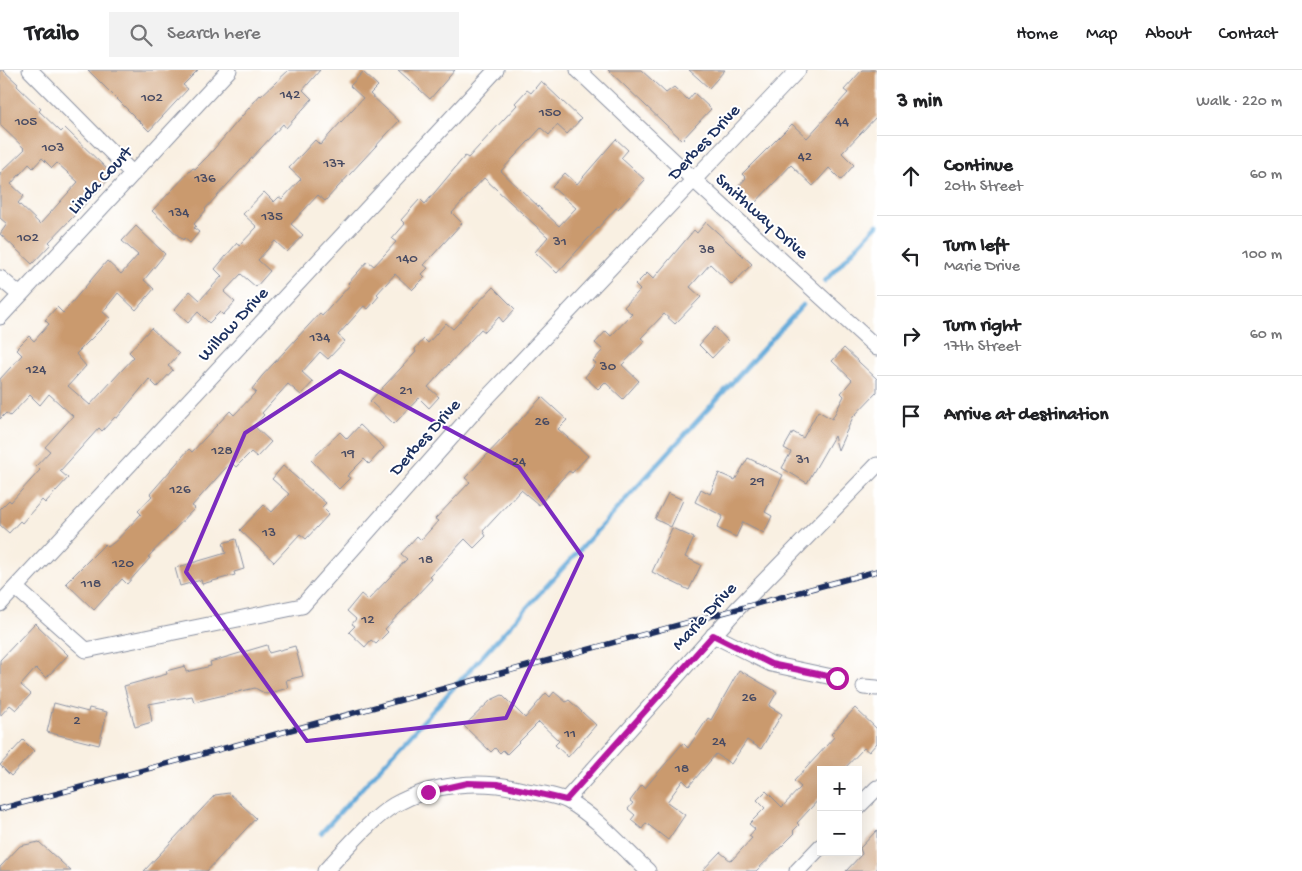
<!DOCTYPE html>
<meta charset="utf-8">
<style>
body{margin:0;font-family:"Gochi Hand",sans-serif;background:#f2f2f2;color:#202124}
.controls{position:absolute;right:15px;bottom:15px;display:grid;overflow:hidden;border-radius:0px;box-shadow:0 5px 20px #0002}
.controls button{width:45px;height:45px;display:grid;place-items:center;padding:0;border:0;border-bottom:1px solid #e0e0e0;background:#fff;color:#202124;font:25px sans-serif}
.stop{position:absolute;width:15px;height:15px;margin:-11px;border:4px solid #b5179e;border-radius:50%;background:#fff}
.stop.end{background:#b5179e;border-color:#fff;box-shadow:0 1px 5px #0008}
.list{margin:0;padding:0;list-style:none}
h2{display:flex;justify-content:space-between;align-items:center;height:65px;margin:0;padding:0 20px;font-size:21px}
h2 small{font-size:16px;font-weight:400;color:#757577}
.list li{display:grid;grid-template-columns:32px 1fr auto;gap:15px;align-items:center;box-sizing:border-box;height:80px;padding:0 20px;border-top:1px solid #e0e0e0}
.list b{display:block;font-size:19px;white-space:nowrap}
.list p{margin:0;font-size:16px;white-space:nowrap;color:#757577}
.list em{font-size:16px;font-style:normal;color:#757577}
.icon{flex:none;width:28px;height:28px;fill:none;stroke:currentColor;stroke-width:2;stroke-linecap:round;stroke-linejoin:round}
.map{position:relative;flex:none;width:877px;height:801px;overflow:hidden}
header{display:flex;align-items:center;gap:30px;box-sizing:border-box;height:70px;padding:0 25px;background:#fff;border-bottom:1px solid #e0e0e0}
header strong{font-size:24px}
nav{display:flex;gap:28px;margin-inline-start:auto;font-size:18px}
.search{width:350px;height:45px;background:#f2f2f2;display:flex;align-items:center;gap:12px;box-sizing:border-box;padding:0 18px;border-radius:0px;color:#757577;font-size:19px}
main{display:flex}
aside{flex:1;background:#fff}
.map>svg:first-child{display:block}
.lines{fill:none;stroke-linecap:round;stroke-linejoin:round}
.stream{stroke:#62a9d9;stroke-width:4.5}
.building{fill:#ca9a6e;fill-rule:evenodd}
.minor-casing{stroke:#8a90a0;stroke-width:17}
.minor{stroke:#fff;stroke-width:15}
.rail-casing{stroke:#1b2f5e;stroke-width:5.5}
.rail{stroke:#fff;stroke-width:4;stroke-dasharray:11;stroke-linecap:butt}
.route{stroke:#b5179e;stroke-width:6}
.marked{fill:none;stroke:#7b2cbf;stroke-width:4;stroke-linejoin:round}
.labels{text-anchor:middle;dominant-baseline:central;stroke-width:4;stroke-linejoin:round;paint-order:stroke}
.number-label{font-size:15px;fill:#474a62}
.street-label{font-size:18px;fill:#1b2f5e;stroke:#fff}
</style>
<header>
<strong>Trailo</strong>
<div class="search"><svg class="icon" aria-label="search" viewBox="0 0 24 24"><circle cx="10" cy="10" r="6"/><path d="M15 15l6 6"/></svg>Search here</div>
<nav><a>Home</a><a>Map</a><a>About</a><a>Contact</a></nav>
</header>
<main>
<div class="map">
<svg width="877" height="801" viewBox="0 0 877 801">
<rect width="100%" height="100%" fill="#fff"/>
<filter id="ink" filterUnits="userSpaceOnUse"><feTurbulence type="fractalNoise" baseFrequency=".02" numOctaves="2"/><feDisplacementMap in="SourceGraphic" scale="10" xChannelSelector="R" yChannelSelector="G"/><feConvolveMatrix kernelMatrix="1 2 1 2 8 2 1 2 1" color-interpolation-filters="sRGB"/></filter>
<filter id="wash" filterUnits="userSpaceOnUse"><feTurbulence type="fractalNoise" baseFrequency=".0096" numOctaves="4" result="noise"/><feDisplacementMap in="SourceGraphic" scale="20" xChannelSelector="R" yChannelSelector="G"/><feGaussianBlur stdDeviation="1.12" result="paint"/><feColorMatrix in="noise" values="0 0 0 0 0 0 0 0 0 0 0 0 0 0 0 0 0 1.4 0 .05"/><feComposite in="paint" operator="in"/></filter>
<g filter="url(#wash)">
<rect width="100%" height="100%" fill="#f9f0e2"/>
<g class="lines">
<!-- stream -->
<path class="stream" d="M825,211L877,155
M321,763L803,235"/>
</g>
<g id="blocks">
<!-- building -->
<path class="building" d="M0,0H3L18,14L17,16L41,39L39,41L61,62L65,58L113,105L49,172L51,174L32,194L0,164L7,154L0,148V103L25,79L0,55ZM42,88L52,98L57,93L78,112L40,154L18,133L24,126L11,114L29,94L33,98Z
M88,0H198L183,15L188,19L149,61Z
M289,0H320L303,20L312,29L286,58L283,54L205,139L206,140L194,154L196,156L194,158L199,162L190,173L184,168L183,170L152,141L193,98L195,99L208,86L260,25L261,26Z
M398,0H455L430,29Z
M608,0H641L666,23L674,17L688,30L694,23L711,39L682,70Z
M689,0H725L709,18Z
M862,0H877V46L842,83L854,95L841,110L829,98L813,116L791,95L754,134L737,118L746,108L742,104L792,54L807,68L848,23L844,20Z
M363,2L378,16L370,24L399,51L325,131L318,125L291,154L303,165L287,182L275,171L258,190L270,201L256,217L241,204L224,222L235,232L223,245L220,242L209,253L198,242L188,253L174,240L190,221L200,230L222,206L215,199L237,173L239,176L257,157L243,144L264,122L274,132L279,127L282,129L301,109L289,98L315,70L320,75L363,28L350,16Z
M541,11L581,49L567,64L557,55L549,65L541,58L501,101L559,156L576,138L552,117L565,103L577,114L616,69L628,80L621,88L645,110L618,139L616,138L557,203L535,182L548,167L484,108L452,143L462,153L424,195L428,198L422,204L425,207L412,220L395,204L377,224L379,226L368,239L364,236L338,265L345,271L328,289L320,282L302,302L313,312L301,325L288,314L262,343L264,345L254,356L271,372L257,387L251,382L236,397L231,392L192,436L195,438L148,487L150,488L127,514L122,509L94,540L66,513L105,474L108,477L117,470L141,444L138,441L152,426L150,424L189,379L192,382L230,341L234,345L256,322L252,319L262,306L320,243L322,246L350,215L348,213L368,191L374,196L396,172L392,169L405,154L401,150L420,129L425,134L465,86L468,88L517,35L515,33L527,20L531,23Z
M706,152L752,194L732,215L710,194L690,217L701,227L675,254L664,244L641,268L645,271L622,295L639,311L623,329L605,312L598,319L585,307L596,293L593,291L603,280L595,273L606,261L611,266L632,244L624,237L640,220L635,215L647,203L653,209L694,160L697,163Z
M136,156L165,184L144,210L154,219L136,240L118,223L103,242L111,249L76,284L86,296L68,316L90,335L134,287L129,282L151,258L179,284L168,296L173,300L157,317L149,309L117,348L115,347L102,361L99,358L60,401L68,408L45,433L42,430L22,453L20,451L9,463L0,455V439L9,430L11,432L40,400L36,396L50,381L45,377L73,346L49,324L40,335L30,325L10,346L6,343L0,349V309L22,285L16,279L29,266L34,271L49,254L45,250L57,237L63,243L107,191L121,204L138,185L122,171Z
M493,217L515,239L503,252L499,247L485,262L481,259L428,317L439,327L429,338L419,328L394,354L370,331L416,282L415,279L424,269L428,273L446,253L453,259Z
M715,257L728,271L712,288L699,275Z
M844,278L877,309V322L853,347L838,380L834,366L807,413L782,398L791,382L784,378L793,362L803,368L818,341L832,349L844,326L841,323L852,310L832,291Z
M542,327L567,350L558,359L588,386L572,403L569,401L539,435L521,420L483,461L486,466L474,478L465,469L430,506L432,509L385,559L388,562L376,574L371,570L365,577L349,562L355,556L352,554L356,549L347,541L361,524L368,530L407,489L401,484L417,466L421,470L438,451L435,449L470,412L465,408Z
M360,355L384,378L369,394L364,389L347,406L350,408L339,419L311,390L340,362L347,369Z
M748,388L783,405L765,442L772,446L764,463L743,452L736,467L717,458L723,446L695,432L701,419L710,424L719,403L735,410Z
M283,396L326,433L322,437L329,444L306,469L300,464L274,492L240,460L264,435L272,442L289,424L272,409Z
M668,423L683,430L671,457L655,449Z
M672,458L694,468L685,487L701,495L689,520L652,502Z
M236,469L244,499L234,502L235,505L202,514L201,510L180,516L175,498L226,483L223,473Z
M35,553L68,585L46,608L36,598L21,615L31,624L16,640L10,635L0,646V590Z
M267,575L269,583L295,576L303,606L286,610L288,618L266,624L255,618L194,632L192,626L149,634L152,652L135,657L124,616L167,604L166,601L185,596L186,602L211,596L210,592Z
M739,600L777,622L769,636L782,644L761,679L747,670L731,694L716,684L689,716L683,710L667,732L685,745L668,770L646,753L642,759L631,750L635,745L628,739L633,733L630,731L642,715L645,718L683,673L688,678L708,648L711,650Z
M554,622L566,632L569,630L596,655L568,687L555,675L559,671L539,652L507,684L503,680L500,683L495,678L491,682L464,656L491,630L502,625L525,648L546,623L550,627Z
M54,633L88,642L89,638L107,642L99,675L47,662Z
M855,638L877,659V673L869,682L864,678L843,700H821V727L797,753L799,755L793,761L795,763L783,775L756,801H702L720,782L731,791L752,768L749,766L755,759L749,754L765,738L757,730L766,721L782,737L801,717L794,711L819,684L834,667L831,664Z
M23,670L34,681L11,706L0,695Z
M229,723L256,748L207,801H144L215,725Z
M877,760V801H846L862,784L860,778Z
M39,772L71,801H0V797L20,776Z"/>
</g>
</g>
<g filter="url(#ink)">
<use href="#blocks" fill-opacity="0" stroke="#8a90a0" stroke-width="1"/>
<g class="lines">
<defs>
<path id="minor" d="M30,0L133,104
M578,0L695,111L877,278
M0,208L20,225
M0,247L229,0
M16,518L86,580L302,536L480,335L798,0
M0,534L496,0
M713,565L771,594L837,608
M864,617L877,618
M566,730L737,539L877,395
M858,737L877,718
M325,801C343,782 372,748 394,735C433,713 481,709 523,720C537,723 555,725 568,731C598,748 623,778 648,801
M797,801L821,776"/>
</defs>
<!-- minor casing -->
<use href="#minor" class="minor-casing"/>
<!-- minor -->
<use href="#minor" class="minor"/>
<defs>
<path id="rail" d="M0,739L877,501"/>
</defs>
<!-- rail casing -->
<use href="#rail" class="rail-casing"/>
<!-- rail -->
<use href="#rail" class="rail"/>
</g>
</g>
<g class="lines" filter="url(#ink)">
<!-- route -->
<path class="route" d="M428,722L468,713L498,714L566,730L713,565L771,594L837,608"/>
</g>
<!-- marked area -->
<path class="marked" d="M340,301L519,397L582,486L506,648L307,671L186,502L245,363Z"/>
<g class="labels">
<!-- number labels -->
<g class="number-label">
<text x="290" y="25">142</text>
<text x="152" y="28">102</text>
<text x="550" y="43">150</text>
<text x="26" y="52">105</text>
<text x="842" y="52">44</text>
<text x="53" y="78">103</text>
<text x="805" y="87">42</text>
<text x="334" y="94">137</text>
<text x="205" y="109">136</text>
<text x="179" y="143">134</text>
<text x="272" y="147">135</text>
<text x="28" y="168">102</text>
<text x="560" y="172">31</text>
<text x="707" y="180">38</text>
<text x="407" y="189">140</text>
<text x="320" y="268">134</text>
<text x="608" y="297">30</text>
<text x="36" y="300">124</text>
<text x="406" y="321">21</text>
<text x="542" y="352">26</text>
<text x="222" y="381">128</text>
<text x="348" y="384">19</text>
<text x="803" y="390">31</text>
<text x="519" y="392">24</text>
<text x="757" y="412">29</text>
<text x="180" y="420">126</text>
<text x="269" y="463">13</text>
<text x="426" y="490">18</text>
<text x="123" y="494">120</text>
<text x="91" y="514">118</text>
<text x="368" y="550">12</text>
<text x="749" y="628">26</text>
<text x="77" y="651">2</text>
<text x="570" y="664">11</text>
<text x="719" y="672">24</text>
<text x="682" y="699">18</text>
</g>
<!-- street labels -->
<g class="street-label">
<text transform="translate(705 73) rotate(-47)">Derbes Drive</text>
<text transform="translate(101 111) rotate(-47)">Linda Court</text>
<text transform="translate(761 147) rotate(42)">Smithway Drive</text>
<text transform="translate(234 255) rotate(-47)">Willow Drive</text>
<text transform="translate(426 368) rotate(-48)">Derbes Drive</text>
<text transform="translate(705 547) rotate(-47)">Marie Drive</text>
</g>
</g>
</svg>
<div class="controls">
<button>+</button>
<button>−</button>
</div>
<div class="stop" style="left:837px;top:608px"></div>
<div class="stop end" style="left:428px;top:722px"></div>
</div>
<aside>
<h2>3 min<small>Walk · 220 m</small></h2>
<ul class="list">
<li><svg class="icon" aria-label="ahead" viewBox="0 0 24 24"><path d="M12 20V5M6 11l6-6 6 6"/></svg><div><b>Continue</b><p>20th Street</p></div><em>60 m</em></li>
<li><svg class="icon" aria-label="left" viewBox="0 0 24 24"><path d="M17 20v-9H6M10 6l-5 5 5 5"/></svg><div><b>Turn left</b><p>Marie Drive</p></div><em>100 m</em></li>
<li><svg class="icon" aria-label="right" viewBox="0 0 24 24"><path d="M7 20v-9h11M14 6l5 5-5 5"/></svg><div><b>Turn right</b><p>17th Street</p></div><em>60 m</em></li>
<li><svg class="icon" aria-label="arrive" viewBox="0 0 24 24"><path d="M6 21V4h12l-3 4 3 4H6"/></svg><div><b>Arrive at destination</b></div></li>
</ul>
</aside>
</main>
